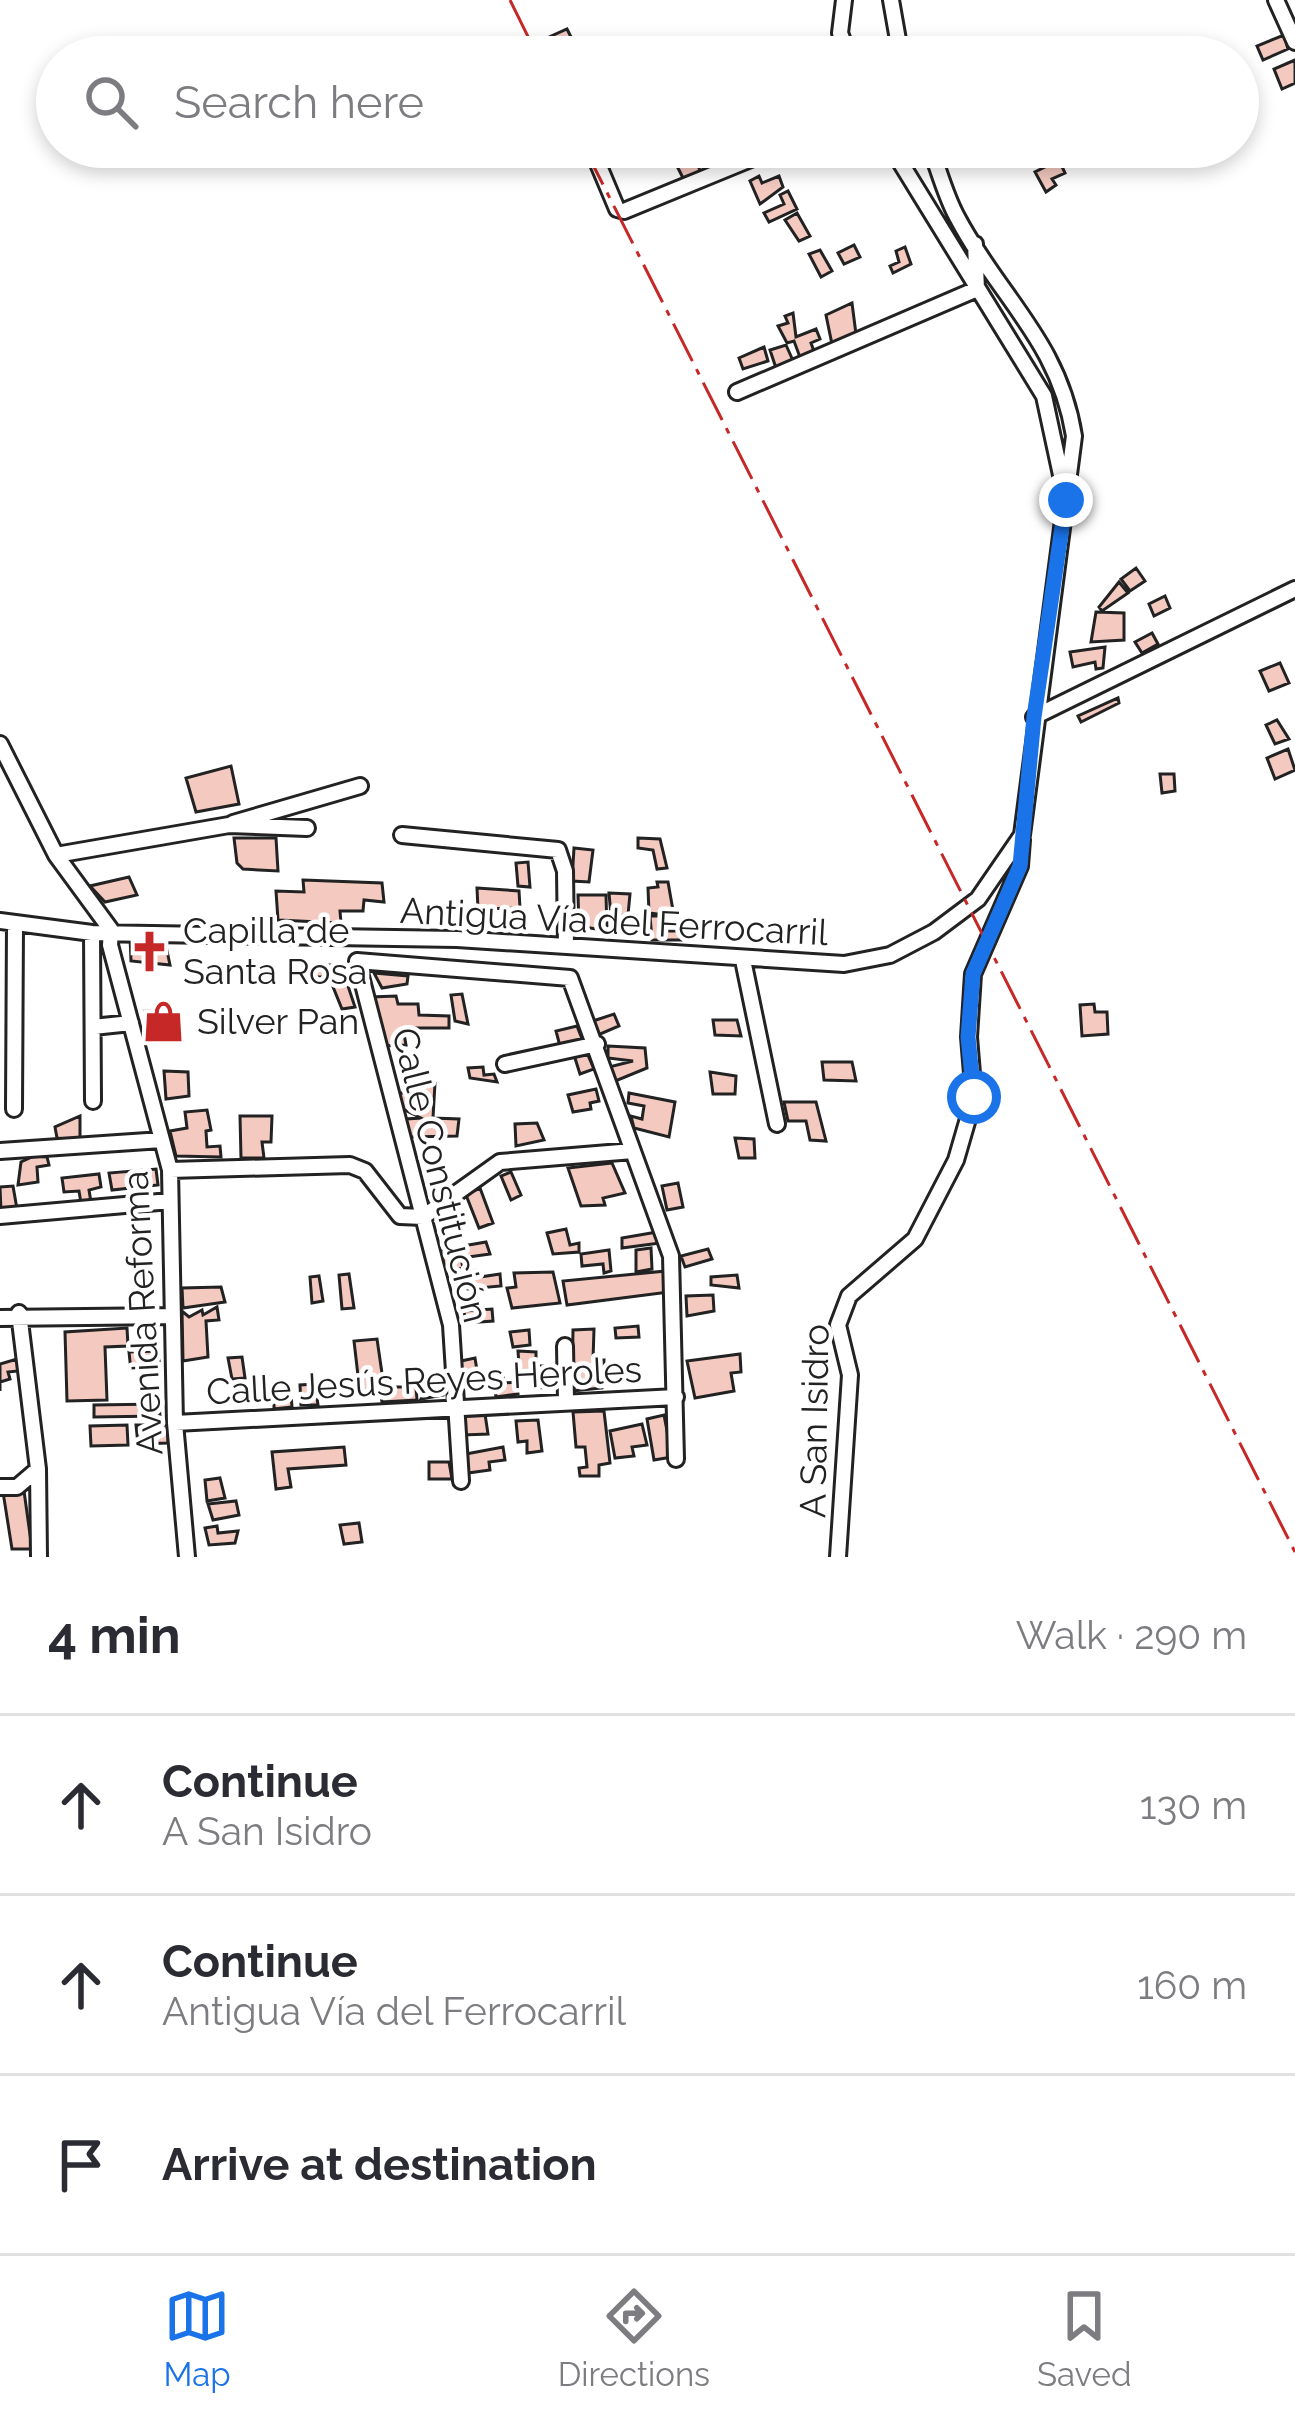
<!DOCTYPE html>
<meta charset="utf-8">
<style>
body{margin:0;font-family:Raleway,sans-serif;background:#f2f2f3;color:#2b2b33}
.stop{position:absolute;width:36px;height:36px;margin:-27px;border:9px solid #1a73e8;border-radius:50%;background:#fff}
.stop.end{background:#1a73e8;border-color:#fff;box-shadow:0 3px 12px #0008}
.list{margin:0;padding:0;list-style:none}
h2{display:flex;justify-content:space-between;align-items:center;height:156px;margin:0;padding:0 48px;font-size:51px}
h2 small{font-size:39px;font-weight:400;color:#7c7c81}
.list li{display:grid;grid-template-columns:78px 1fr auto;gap:36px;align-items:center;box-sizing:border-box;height:180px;padding:0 48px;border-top:3px solid #e1e1e2}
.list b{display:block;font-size:45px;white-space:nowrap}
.list p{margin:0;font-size:39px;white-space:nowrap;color:#7c7c81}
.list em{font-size:39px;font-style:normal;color:#7c7c81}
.icon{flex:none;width:66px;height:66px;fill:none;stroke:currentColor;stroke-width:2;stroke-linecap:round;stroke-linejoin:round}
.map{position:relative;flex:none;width:1295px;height:1557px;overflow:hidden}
.search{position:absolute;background:#fff;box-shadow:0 6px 18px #0003;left:36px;right:36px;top:36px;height:132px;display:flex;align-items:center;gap:30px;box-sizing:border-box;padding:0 42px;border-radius:66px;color:#7c7c81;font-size:45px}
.sheet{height:696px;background:#fff}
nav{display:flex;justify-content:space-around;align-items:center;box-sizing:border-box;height:168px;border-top:3px solid #e1e1e2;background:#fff;font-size:33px;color:#7c7c81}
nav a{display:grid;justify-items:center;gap:6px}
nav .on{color:#1a73e8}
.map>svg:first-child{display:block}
.building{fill:#f3c9c0;stroke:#222;stroke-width:3}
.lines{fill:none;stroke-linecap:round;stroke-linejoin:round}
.minor-casing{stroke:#222;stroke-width:20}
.minor{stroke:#fff;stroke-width:14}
.power{stroke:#c62828;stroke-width:3;stroke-dasharray:42 9 6 9;stroke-linecap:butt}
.route{stroke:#1a73e8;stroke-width:15}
.labels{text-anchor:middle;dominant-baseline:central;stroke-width:9;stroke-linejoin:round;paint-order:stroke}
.street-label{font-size:36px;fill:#222;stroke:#fff}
.poi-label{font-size:36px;fill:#222;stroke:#fff;text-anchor:start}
</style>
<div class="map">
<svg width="1295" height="1557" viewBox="0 0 1295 1557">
<rect width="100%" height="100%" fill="#fff"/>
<!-- building -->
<path class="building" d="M567,29L576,47L555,57L547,38Z
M1284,35L1288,49L1263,60L1257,46Z
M1295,60V83L1282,89L1274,69Z
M692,152L702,175L685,182L678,168L683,160L676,164L673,160Z
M1059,160L1065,173L1052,179L1056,185L1046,192L1035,172Z
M759,176L762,183L779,176L783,187L760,204L750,181Z
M788,191L797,209L769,222L764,213L784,204L780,195Z
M797,213L810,236L799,241L785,220Z
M854,245L860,257L844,264L838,253Z
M905,247L911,264L893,273L890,266L899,262L896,251Z
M820,250L832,271L821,277L809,254Z
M852,303L856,334L833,349L826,315Z
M793,313L796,337L816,329L820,339L811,343L815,354L801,360L794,341L787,343L778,326L788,323L785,316Z
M786,345L795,365L777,371L770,350Z
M764,347L768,361L743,369L739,358Z
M1136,568L1145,581L1130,591L1121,579Z
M1119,582L1128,593L1102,611L1099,607Z
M1165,596L1170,608L1154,616L1149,604Z
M1096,612L1124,613V640L1091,642Z
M1152,633L1158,644L1142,653L1135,642Z
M1105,647L1103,668L1096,669L1095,662L1073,667L1070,652Z
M1280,663L1289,683L1269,691L1260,671Z
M1118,698L1119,703L1081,722L1078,716Z
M1277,720L1289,739L1275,744L1266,725Z
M1288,749L1295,770L1275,779L1267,758Z
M231,766L239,804L196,812L186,778Z
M1160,774H1174L1175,791L1162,793Z
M234,838H276L278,871L243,869L237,863Z
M638,838L660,839L667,868L657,869L653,850L638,848Z
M574,848L593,850L589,882L572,881Z
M528,862L530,887L518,886L516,863Z
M129,877L137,895L105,902L90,886Z
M303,880L382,883L384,902L364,900L363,911H340L341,923L278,920L276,891L304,892Z
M657,882H668L674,916L649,913L648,888L658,887Z
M477,888L519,891L520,908L478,909Z
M609,893L630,894L628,915L611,916Z
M578,895H606L607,931L579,926Z
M650,916H663L664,931H680L681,940H652Z
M130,937L165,941L170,965L131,961Z
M332,965L345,977L355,1007L342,1009L329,977H310L307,966Z
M374,973L408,976L407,984L382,988Z
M462,994L468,1024L455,1021L451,995Z
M396,996L398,1004H418L419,1015L449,1016V1028H403L406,1045L383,1046L371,997Z
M1094,1004L1095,1012H1107L1108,1034L1082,1036L1080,1005Z
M145,1011L178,1012V1029L153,1031Z
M614,1014L619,1026L598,1035L593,1021Z
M713,1020H737L741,1036L715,1035Z
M577,1026L584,1044L561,1050L556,1031Z
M608,1046L645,1048L647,1068L613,1082L609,1067L633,1061L608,1058Z
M587,1053L594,1069L580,1074L574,1055Z
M403,1057L420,1058V1078L435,1083L433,1118L459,1119L457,1136L409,1137L406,1119L421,1118L399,1107L398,1093H405Z
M822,1062H852L856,1081L824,1080Z
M483,1067L484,1075L494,1074L497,1082L470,1078L468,1068Z
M164,1071L188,1072L189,1096L166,1099Z
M710,1072L736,1076L735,1094H713Z
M596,1089L599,1101L590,1103L591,1109L573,1112L568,1095Z
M629,1093L675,1102L669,1137L634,1128L631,1116L642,1119L644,1106L628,1103Z
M784,1102H816L826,1141L810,1140L806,1121H788Z
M207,1110L211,1130L206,1131L207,1147L220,1146L221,1157L176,1156L170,1131L187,1128L185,1112Z
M80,1116V1142L57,1138L55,1127Z
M240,1116H272L271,1142H262L264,1158H241Z
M537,1123L544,1140L516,1146L515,1124Z
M735,1138L754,1139L755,1158H739Z
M34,1156L47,1157L49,1165L37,1167L38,1182L18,1185L21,1162Z
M612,1163L625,1193L603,1198L605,1205L581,1206L568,1168Z
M156,1169L158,1185L112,1190L109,1173Z
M511,1172L521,1195L511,1200L501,1176Z
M99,1174L101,1187L89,1190L91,1202L81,1203L79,1191L64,1192L62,1178Z
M678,1183L683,1207L667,1210L662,1186Z
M13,1186L17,1209L1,1211L0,1187Z
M480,1188L493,1223L479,1228L466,1195Z
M566,1229L570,1245L579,1243V1252L553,1254L547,1233Z
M657,1232L660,1243L622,1248V1238Z
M486,1242L490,1254L461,1258L463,1268L446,1271L440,1250Z
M651,1248L652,1269L636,1272V1250Z
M708,1249L712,1259L685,1267L681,1256Z
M609,1250L611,1271L604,1273L603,1264L582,1266L581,1254Z
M478,1270L480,1277L500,1274L501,1286L468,1289L465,1272Z
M666,1271L669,1292L567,1305L563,1281Z
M553,1272L560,1303L512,1308L507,1288L516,1287L514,1273Z
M349,1274L354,1308L342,1309L339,1275Z
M737,1275L739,1288L711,1285V1277Z
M319,1276L323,1301L312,1303L310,1277Z
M221,1287L225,1302L183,1308L182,1288Z
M713,1295L714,1311L687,1316L686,1296Z
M217,1307L219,1320L206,1321L208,1357L183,1361L182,1311L189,1317L202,1310L203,1315Z
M492,1309L493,1321L466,1323L464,1311Z
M638,1326L639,1337L616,1338L615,1328Z
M127,1328L128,1346L105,1347L107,1400L67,1401L65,1332Z
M594,1329L593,1360H604L602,1388L572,1391L573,1330Z
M529,1330L530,1345L513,1347L510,1332Z
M377,1339L384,1387H416L417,1400L382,1402L381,1396L360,1393L354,1341Z
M158,1351L160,1370L131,1371L129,1352Z
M518,1351L536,1352V1366H551L554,1387L536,1388L535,1378H520Z
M740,1354L741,1372L731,1373L734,1391L695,1398L687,1361Z
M242,1357L245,1378L232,1379L228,1358Z
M475,1358L479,1383L462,1384L461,1361Z
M17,1359L18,1371L8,1372L10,1379L0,1382V1391V1364Z
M502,1371L504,1383L517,1382L518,1394L496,1397L492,1372Z
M315,1384L318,1405H301L300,1385Z
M432,1384H442L443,1395L421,1399Z
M274,1395H291L292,1407L274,1409Z
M159,1404L160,1416L94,1417V1405Z
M604,1411L610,1463L599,1465V1476H580L579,1468L587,1467L585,1447H576L573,1412Z
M485,1414L488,1434L463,1435L461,1416Z
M664,1415L672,1457L654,1460L647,1419Z
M538,1420L542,1451L527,1453V1441L518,1442L516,1421Z
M642,1424L647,1445L632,1447L634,1456L615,1458L610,1431Z
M127,1425L128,1445L91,1446L90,1426Z
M136,1425H168V1443L138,1444Z
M344,1447L346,1465L288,1469L291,1487L276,1489L272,1452Z
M503,1447L505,1460L489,1462L490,1470L468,1473L466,1454Z
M429,1462H449L452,1479H429Z
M220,1478L225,1498L207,1501L205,1480Z
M24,1491L32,1549H12L3,1492Z
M236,1501L239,1515L213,1520L208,1504Z
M359,1523L362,1542L344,1544L340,1525Z
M217,1526L218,1533L238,1531L235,1543L209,1545L205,1528Z"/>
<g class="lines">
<defs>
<path id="minor" d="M844,0L840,33L849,57
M891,0L901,57
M1276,0L1295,42
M591,147L617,209L624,211L780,147
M891,147L1044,396L1064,489
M737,392L977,289L975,244
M1034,717L1295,589
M0,744L56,855L111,930L110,945L170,1170L175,1423L187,1557
M233,823L360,786
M402,835L558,850L565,871L566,945
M56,855L229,825L307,828
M0,921L92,933L457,939L844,964L890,955L934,932L978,899L1022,835L1074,436C1059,341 999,297 957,217C945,195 939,170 930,147
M92,933L93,1101
M743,960L777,1124
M93,1027L131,1023
M505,1064L597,1044
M14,1109L15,925
M0,1151L162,1140
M170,1170L350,1165L365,1171L400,1216L423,1217L500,1162L633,1151
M0,1216L170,1201
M19,1313L38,1469L39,1557
M0,1318L172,1316
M565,1346L566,1401
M175,1423L676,1397
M461,1481L451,1325L357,961L570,978L671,1256L676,1459
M0,1487H17L38,1469
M838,1557L850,1375L838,1325L849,1296L915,1239L956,1160L974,1098L969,1037L973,974L1020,866L1022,840"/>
</defs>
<!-- minor casing -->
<use href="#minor" class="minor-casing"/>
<!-- minor -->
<use href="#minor" class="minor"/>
<!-- power -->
<path class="power" d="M510,0L538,57
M584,147L1295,1552"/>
</g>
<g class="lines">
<!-- route -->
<path class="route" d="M974,1097L968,1037L973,974L1020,866L1034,717L1066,500"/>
</g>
<!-- icons -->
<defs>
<symbol id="church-bare" viewBox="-9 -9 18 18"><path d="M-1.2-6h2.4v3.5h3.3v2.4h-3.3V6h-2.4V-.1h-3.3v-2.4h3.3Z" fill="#c62828" stroke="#fff" stroke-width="2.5" paint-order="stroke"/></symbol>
<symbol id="shop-bare" viewBox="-9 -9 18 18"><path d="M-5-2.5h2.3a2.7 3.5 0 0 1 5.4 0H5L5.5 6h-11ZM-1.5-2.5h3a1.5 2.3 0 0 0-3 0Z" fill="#c62828" stroke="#fff" stroke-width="2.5" paint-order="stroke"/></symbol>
</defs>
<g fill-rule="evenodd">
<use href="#church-bare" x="120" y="922" width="59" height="59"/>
<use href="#shop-bare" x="134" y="992" width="59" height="59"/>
</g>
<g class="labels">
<!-- street labels -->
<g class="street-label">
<text transform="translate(614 921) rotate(3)">Antigua Vía del Ferrocarril</text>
<text transform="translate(441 1175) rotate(76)">Calle Constitución</text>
<text transform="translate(142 1313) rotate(-93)">Avenida Reforma</text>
<text transform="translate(424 1380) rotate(-3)">Calle Jesús Reyes Heroles</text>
<text transform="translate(814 1421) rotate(-89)">A San Isidro</text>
</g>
<!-- poi labels -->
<g class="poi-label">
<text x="183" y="930">Capilla de<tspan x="183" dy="41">Santa Rosa</tspan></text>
<text x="197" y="1021">Silver Pan</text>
</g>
</g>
</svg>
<div class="stop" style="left:974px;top:1097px"></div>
<div class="stop end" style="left:1066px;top:500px"></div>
<div class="search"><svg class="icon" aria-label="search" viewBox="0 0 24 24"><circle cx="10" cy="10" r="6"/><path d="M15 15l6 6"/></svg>Search here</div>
</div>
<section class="sheet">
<h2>4 min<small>Walk · 290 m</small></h2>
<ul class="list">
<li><svg class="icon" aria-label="ahead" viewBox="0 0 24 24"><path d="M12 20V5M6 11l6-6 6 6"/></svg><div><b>Continue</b><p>A San Isidro</p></div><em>130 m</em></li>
<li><svg class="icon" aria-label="ahead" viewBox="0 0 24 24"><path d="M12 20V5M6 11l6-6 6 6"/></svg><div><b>Continue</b><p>Antigua Vía del Ferrocarril</p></div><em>160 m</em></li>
<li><svg class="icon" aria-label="arrive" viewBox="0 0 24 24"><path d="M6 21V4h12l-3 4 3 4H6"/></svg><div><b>Arrive at destination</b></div></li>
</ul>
</section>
<nav>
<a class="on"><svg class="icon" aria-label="map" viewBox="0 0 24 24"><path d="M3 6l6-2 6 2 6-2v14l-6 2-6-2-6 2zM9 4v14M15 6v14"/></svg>Map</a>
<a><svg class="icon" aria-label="directions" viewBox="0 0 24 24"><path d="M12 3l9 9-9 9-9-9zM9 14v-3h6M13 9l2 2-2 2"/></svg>Directions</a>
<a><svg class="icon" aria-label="saved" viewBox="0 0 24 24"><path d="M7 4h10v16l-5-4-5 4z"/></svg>Saved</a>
</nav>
